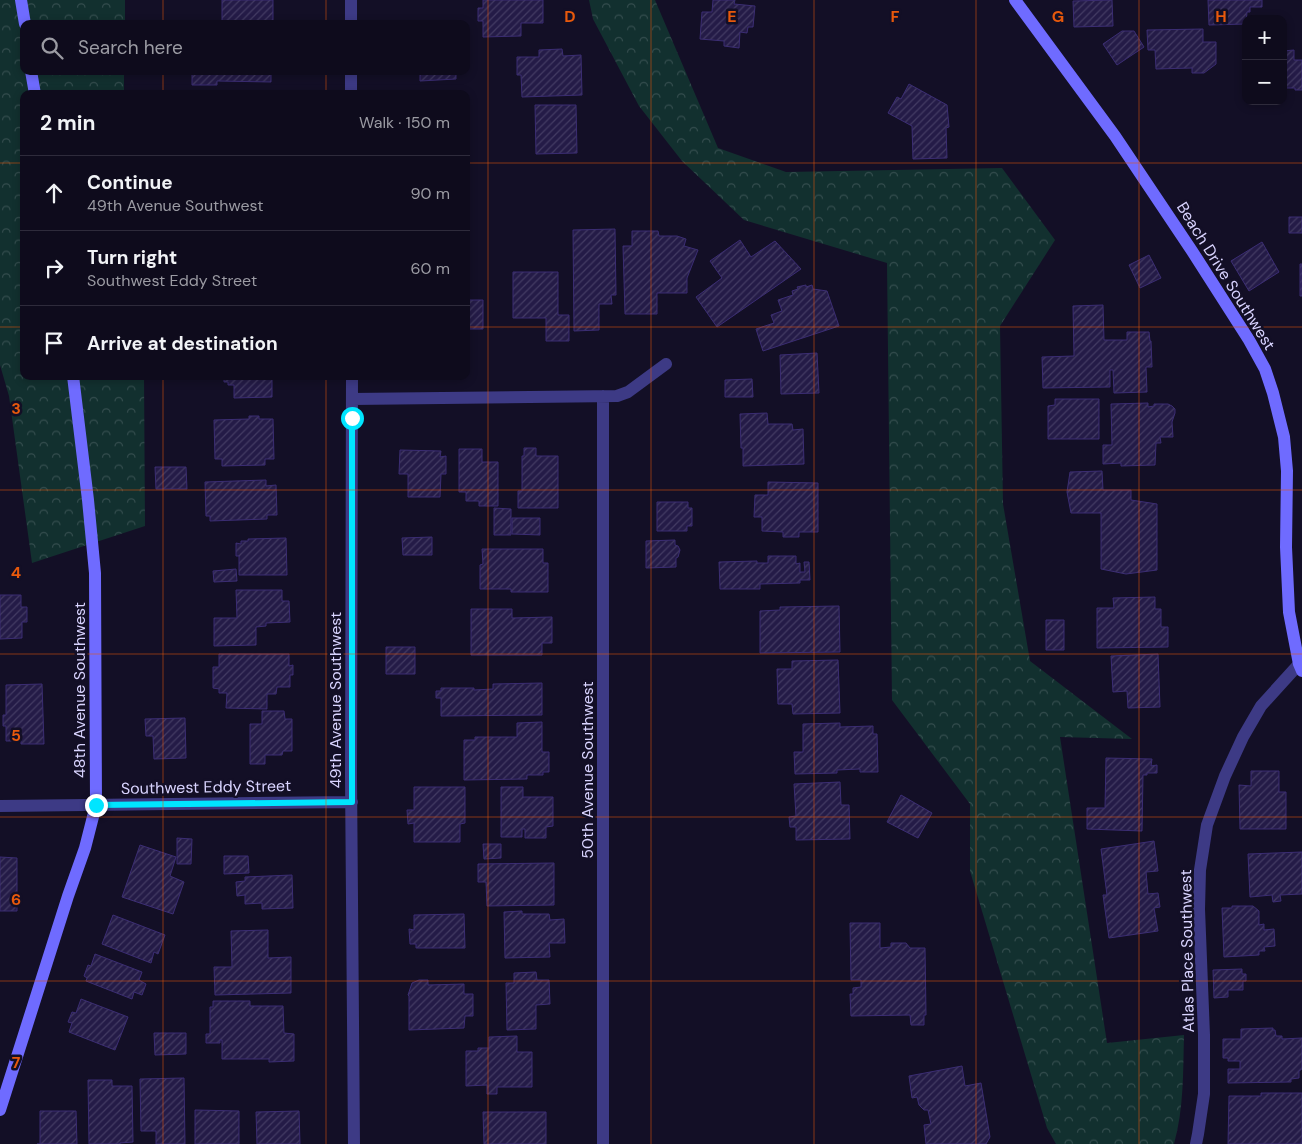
<!DOCTYPE html>
<meta charset="utf-8">
<style>
body{margin:0;font-family:"DM Sans",sans-serif;background:#1c1929;color:#f1f3f6}
.controls{position:absolute;right:15px;top:15px;display:grid;overflow:hidden;border-radius:10px;box-shadow:0 2px 8px #0003}
.controls button{width:45px;height:45px;display:grid;place-items:center;padding:0;border:0;border-bottom:1px solid #2e2b3b;background:#0e0b1c;color:#f1f3f6;font:25px sans-serif}
.stop{position:absolute;width:15px;height:15px;margin:-11px;border:4px solid #00e5ff;border-radius:50%;background:#fff}
.stop.end{background:#00e5ff;border-color:#fff;box-shadow:0 1px 5px #0008}
.list{margin:0;padding:0;list-style:none}
h2{display:flex;justify-content:space-between;align-items:center;height:65px;margin:0;padding:0 20px;font-size:21px}
h2 small{font-size:16px;font-weight:400;color:#9b9ba3}
.list li{display:grid;grid-template-columns:32px 1fr auto;gap:15px;align-items:center;box-sizing:border-box;height:75px;padding:0 20px;border-top:1px solid #2e2b3b}
.list b{display:block;font-size:19px;white-space:nowrap}
.list p{margin:0;font-size:16px;white-space:nowrap;color:#9b9ba3}
.list em{font-size:16px;font-style:normal;color:#9b9ba3}
.icon{flex:none;width:28px;height:28px;fill:none;stroke:currentColor;stroke-width:2;stroke-linecap:round;stroke-linejoin:round}
.map{position:relative;flex:none;width:1302px;height:1144px;overflow:hidden}
.search{position:absolute;background:#0e0b1c;box-shadow:0 2px 8px #0003;left:20px;top:20px;width:450px;height:55px;display:flex;align-items:center;gap:12px;box-sizing:border-box;padding:0 18px;border-radius:10px;color:#9b9ba3;font-size:19px}
.panel{position:absolute;background:#0e0b1c;box-shadow:0 2px 8px #0003;left:20px;top:90px;width:450px;height:290px;border-radius:10px}
.map>svg:first-child{display:block}
.forest{fill:url(#forest-crowns)}
.building{fill:url(#building-hatch);stroke:#3b2d73}
.lines{fill:none;stroke-linecap:round;stroke-linejoin:round}
.street{stroke:#3d3a85;stroke-width:12}
.secondary{stroke:#6f6bff;stroke-width:12}
.route{stroke:#00e5ff;stroke-width:6}
.grid{fill:none;stroke:#e8590c;stroke-width:1;stroke-opacity:0.55}
.labels{text-anchor:middle;dominant-baseline:central;stroke-width:5;stroke-linejoin:round;paint-order:stroke}
.street-label{font-size:16px;fill:#d9d4ff;stroke:#130f26}
.grid-label{font-size:16px;text-anchor:middle;font-weight:bold;fill:#e8590c;stroke:#130f26;stroke-width:5;stroke-linejoin:round;paint-order:stroke}
</style>
<div class="map">
<svg width="1302" height="1144" viewBox="0 0 1302 1144">
<defs>
<pattern id="forest-crowns" width="20" height="18" patternUnits="userSpaceOnUse" patternTransform="scale(1.25)"><rect width="20" height="18" fill="#12302f"/><path d="M2 6a3 3 0 1 1 6 0M12 15a3 3 0 1 1 6 0" fill="none" stroke="#344d4e"/></pattern>
<pattern id="building-hatch" width="6" height="6" patternUnits="userSpaceOnUse" patternTransform="scale(1.25)"><rect width="6" height="6" fill="#241b47"/><path d="M-1 1l2-2M0 6l6-6M5 7l2-2" fill="none" stroke="#433b63"/></pattern>
</defs>
<rect width="100%" height="100%" fill="#130f26"/>
<!-- forest -->
<path class="forest" d="M0,0H125V24H24V71H124V94H24V376H144L145,526L32,563L9,396L0,365Z
M589,0H655L718,148L786,172L1002,168L1055,240L1000,326L1003,504L1030,661L1132,739L1060,737L1107,1043L1184,1035C1183,1072 1184,1108 1174,1144H1056L1047,1128L970,871V804L892,700L887,263L744,220L682,161L639,106L593,19Z"/>
<!-- building -->
<path class="building" d="M222,0H273V24H222Z
M483,0H543V23H521V36L483,37V21H478V8H483Z
M713,0H735L734,4L755,6L753,27H748L747,33L740,32L739,48L724,46V41L700,39L702,12H712Z
M1112,0L1113,26L1074,27L1073,1Z
M1208,0H1262V7H1250V12H1247L1246,24L1209,25Z
M1203,29V42H1216V64L1204,73H1192V68L1156,69L1155,50H1148L1147,30Z
M1122,31H1134L1144,47L1117,65L1103,44Z
M562,49L563,56L581,55L582,95L522,97L521,75H517V57H539V50Z
M1294,50V60H1302V90H1295V88H1283V51Z
M192,71H271V82L217,81V85H192Z
M420,71H456V79L420,81Z
M909,84L947,105L949,127L946,128L947,158L913,159L912,126L888,113L897,97L901,99Z
M535,105H576L577,153L536,154Z
M1289,217H1302V233H1289Z
M466,221H468V243H466Z
M615,229L616,295H611L612,304H599V330L574,331L573,230Z
M632,231H658L659,236H677L686,239L684,246L698,250L687,278V293H657V314H625L623,246H632Z
M740,240L751,257L775,241L801,269L717,327L696,297L722,278L710,261Z
M1262,242L1279,272L1249,291L1231,261Z
M1149,255L1161,278L1140,288L1129,265Z
M1300,264H1302V296H1300Z
M513,272H558V315H569V341H546V318H513Z
M806,285V287L812,285L813,289L827,291L839,326L763,351L756,329L774,323L771,315L782,311L778,300L793,295L792,291L798,289L797,287Z
M466,300H483V329H466Z
M1103,305L1104,340H1127V332H1149L1150,341H1151L1152,367H1146L1147,392L1114,393L1113,370H1110V387L1043,388L1042,357L1074,356L1073,306Z
M817,353L819,393L781,394L780,355Z
M224,376H274V378H272V397L234,398V385H228V382H224Z
M752,379L753,397H725V380Z
M1055,399H1099V439H1048V406L1055,405Z
M1148,403V407L1154,406V404H1168L1172,406L1175,409V413L1172,422L1173,437H1160L1161,443H1156L1155,465L1121,466V463L1103,464V445H1112L1111,404Z
M767,413L768,424H792L793,430L803,429L804,464L743,466V448H741L740,414Z
M249,416H259V419H273L274,459H265V465L222,466V459H215L214,420L249,419Z
M524,448H536V456H558V508H518V491H522V456H524Z
M459,449H482V462H498V506H479V501H466V492H459Z
M400,450L441,451L440,457L446,456V474H441L440,497H408V474H399Z
M155,467H186L187,489H156Z
M1102,471L1103,490H1131V500L1157,504V570L1126,574L1101,569V513H1071L1067,492L1070,472Z
M266,480V486L276,485L277,515H267V519L210,521V516H206L205,482Z
M768,482L818,483V532H799V537H783V532L762,531V517H754L755,495H768Z
M657,502H688V508H692V526H687V531H657Z
M494,508L511,509V535H494Z
M512,518H540V535L512,534Z
M432,537V555H403L402,538Z
M286,538L287,575H239V556H236V543L241,544V541H248V539Z
M675,540V545L678,546L680,550L678,557L676,558V567L646,568V541Z
M482,549H543V563H548V592H511V589H480V565L483,564Z
M768,556H796V564L800,563V572H805L804,562H809L810,580H800V583L760,584V589H720L719,562L757,561V563H768Z
M236,569L237,581L214,582L213,571Z
M236,590H282V601H289L290,622L266,623V626L256,627V645L214,646V618H237Z
M0,595H21V607H27V622H22V638L0,639Z
M1155,597V609H1161V627H1168V647L1097,648V608H1114L1113,598Z
M839,606L840,652L760,653V611L780,610V607Z
M471,609H512V618L552,617V643H542V655H471Z
M1046,620H1064V650H1046Z
M386,647H415V674H386Z
M219,654H289V666L293,665V675H290V687H277L276,694H267V709L226,708L227,693H219V689L213,688V667H219Z
M1158,654L1160,707L1128,708L1127,691L1113,692L1111,656Z
M838,660L840,713L793,714L792,704H778L777,669H792V661Z
M542,683V715L441,716V698H436V691H441V688H474V690L493,689V684Z
M42,684L44,744H21V741H6V726H3V715H6V685Z
M262,711H284L285,719H292V751H283L282,755H265V764H250V724H262Z
M185,718L186,758L154,759L153,736H146L145,719Z
M542,722V752H549V772H543V775H527V779L464,780V740H475V737H517V723Z
M840,723V727L873,726V734H877L878,772H860V769L837,770V773L795,774L794,752H803V724Z
M1106,758L1152,759L1151,766L1157,765V773H1147V775H1143L1142,831L1087,829V808H1105Z
M1251,771H1279V792H1286V829H1240L1239,785L1251,786Z
M840,782L841,805H849L850,839L796,840V827H790L789,817L796,816L794,784Z
M414,787H465V823L460,824V842H414V823L408,824L407,810H414Z
M501,787H523V797H553V826L546,827V838H525V829H522V837H501Z
M901,795L932,813L918,838L887,822Z
M177,838L192,839L191,864H177Z
M1154,841L1158,871L1146,872L1148,894L1158,893L1160,907L1154,908L1158,931L1109,938L1103,895H1107L1101,849Z
M483,844H501V858L484,859Z
M140,845L176,857L170,876L184,882L173,914L122,897Z
M1302,852V894L1280,895L1281,901L1273,902L1272,895L1250,897L1248,854Z
M224,856H248L249,873L224,874Z
M0,857L17,858V911H0Z
M554,863V905L487,906L486,882H478V864Z
M292,875L293,908L262,909V903L245,904V895L237,896L236,882L245,881V877Z
M1232,906H1253L1259,911V925L1264,924V930L1274,929L1275,946L1264,947L1265,951H1259V955L1224,957L1222,908H1232Z
M522,911V914H549L550,920L564,919L565,943H549L550,957L505,958L504,912Z
M464,914L465,948H416V944H410L409,929L414,930V915Z
M113,915L165,935L158,954L154,952L151,963L102,944Z
M850,923H880V948L891,947V943H906L910,948H925L926,1015H924V1025H911L910,1015L851,1016L850,994H853V988L861,987V980H851Z
M268,930V958L291,957V993L215,995L214,967H232L231,931Z
M95,954L142,972L139,980L146,984L142,995L134,992L132,999L86,981L87,978L84,976L88,965L91,966Z
M1242,969V974H1246V981H1243V990H1228V997L1214,998L1213,970Z
M536,972L537,980H549L550,1004L536,1005V1029L507,1030L506,983H514V973Z
M419,980H428V985L464,984V994H473V1016H465L464,1028L409,1030V996L408,995L412,983Z
M81,999L128,1017L115,1050L69,1032L72,1023L68,1022L72,1012L76,1013Z
M213,1001H250V1006H283L284,1033L294,1034V1061L269,1062V1059H222V1040H220V1043H206V1034H210V1007H213Z
M1273,1028V1030H1275L1276,1036H1282V1039L1302,1038V1069L1299,1071V1078L1291,1079V1082L1228,1083V1069H1240V1061H1228V1058H1223V1039H1241V1029Z
M154,1033H186V1054L155,1055Z
M517,1036V1052H532V1087H497V1094H487V1085L466,1086V1051H478V1048H489V1037Z
M962,1066L965,1086L981,1083L990,1137L986,1144H926L924,1125L931,1124L928,1110H924L919,1105L917,1097L912,1098L909,1076Z
M184,1078L185,1144H156V1131H141L140,1079Z
M88,1080H112V1086H132L133,1142L120,1143V1144H89Z
M1261,1093H1302V1144H1228L1229,1096H1261Z
M195,1110L239,1111V1144H195Z
M40,1111H76L77,1144H37H40Z
M299,1111L300,1144H257L256,1112Z
M483,1112H546V1144H484Z"/>
<g class="lines">
<!-- street -->
<path class="street" d="M351,0V24
M351,71V94
M352,376L351,777L354,1144
M352,399L617,396L628,392L666,364
M0,806L352,802
M603,1144V396
M1196,1144L1198,1134L1204,1094V1035L1199,909L1200,870L1207,825L1225,776L1243,737L1261,706L1299,664"/>
<!-- secondary -->
<path class="secondary" d="M21,0L25,24
M1015,0L1115,136L1192,251L1249,340L1265,369L1273,393L1284,437L1287,471L1286,547L1289,612L1299,664L1302,671
M31,71L35,94
M0,1110L68,896L85,848L96,805L95,573L88,500L73,376"/>
</g>
<g class="lines">
<!-- route -->
<path class="route" d="M96,805L352,802V418"/>
</g>
<!-- grid -->
<path class="grid" d="M163,0V24M326,0V24M488,0V1144M651,0V1144M814,0V1144M976,0V1144M1139,0V1144M163,71V94M326,71V94M0,163H24M466,163H1302M0,327H24M466,327H1302M163,376V1144M326,376V1144M0,490H1302M0,654H1302M0,817H1302M0,981H1302"/>
<g class="labels">
<!-- street labels -->
<g class="street-label">
<text transform="translate(1226 276) rotate(58)">Beach Drive Southwest</text>
<text transform="translate(79 690) rotate(-90)">48th Avenue Southwest</text>
<text transform="translate(335 700) rotate(-90)">49th Avenue Southwest</text>
<text transform="translate(587 770) rotate(-90)">50th Avenue Southwest</text>
<text transform="translate(206 787) rotate(-1)">Southwest Eddy Street</text>
<text transform="translate(1187 951) rotate(-91)">Atlas Place Southwest</text>
</g>
</g>
<g class="grid-label">
<text x="570" y="22">D</text>
<text x="732" y="22">E</text>
<text x="895" y="22">F</text>
<text x="1058" y="22">G</text>
<text x="1221" y="22">H</text>
<text x="16" y="414">3</text>
<text x="16" y="578">4</text>
<text x="16" y="741">5</text>
<text x="16" y="905">6</text>
<text x="16" y="1068">7</text>
</g>
</svg>
<div class="controls">
<button>+</button>
<button>−</button>
</div>
<div class="stop" style="left:352px;top:418px"></div>
<div class="stop end" style="left:96px;top:805px"></div>
<div class="search"><svg class="icon" aria-label="search" viewBox="0 0 24 24"><circle cx="10" cy="10" r="6"/><path d="M15 15l6 6"/></svg>Search here</div>
<section class="panel">
<h2>2 min<small>Walk · 150 m</small></h2>
<ul class="list">
<li><svg class="icon" aria-label="ahead" viewBox="0 0 24 24"><path d="M12 20V5M6 11l6-6 6 6"/></svg><div><b>Continue</b><p>49th Avenue Southwest</p></div><em>90 m</em></li>
<li><svg class="icon" aria-label="right" viewBox="0 0 24 24"><path d="M7 20v-9h11M14 6l5 5-5 5"/></svg><div><b>Turn right</b><p>Southwest Eddy Street</p></div><em>60 m</em></li>
<li><svg class="icon" aria-label="arrive" viewBox="0 0 24 24"><path d="M6 21V4h12l-3 4 3 4H6"/></svg><div><b>Arrive at destination</b></div></li>
</ul>
</section>
</div>
